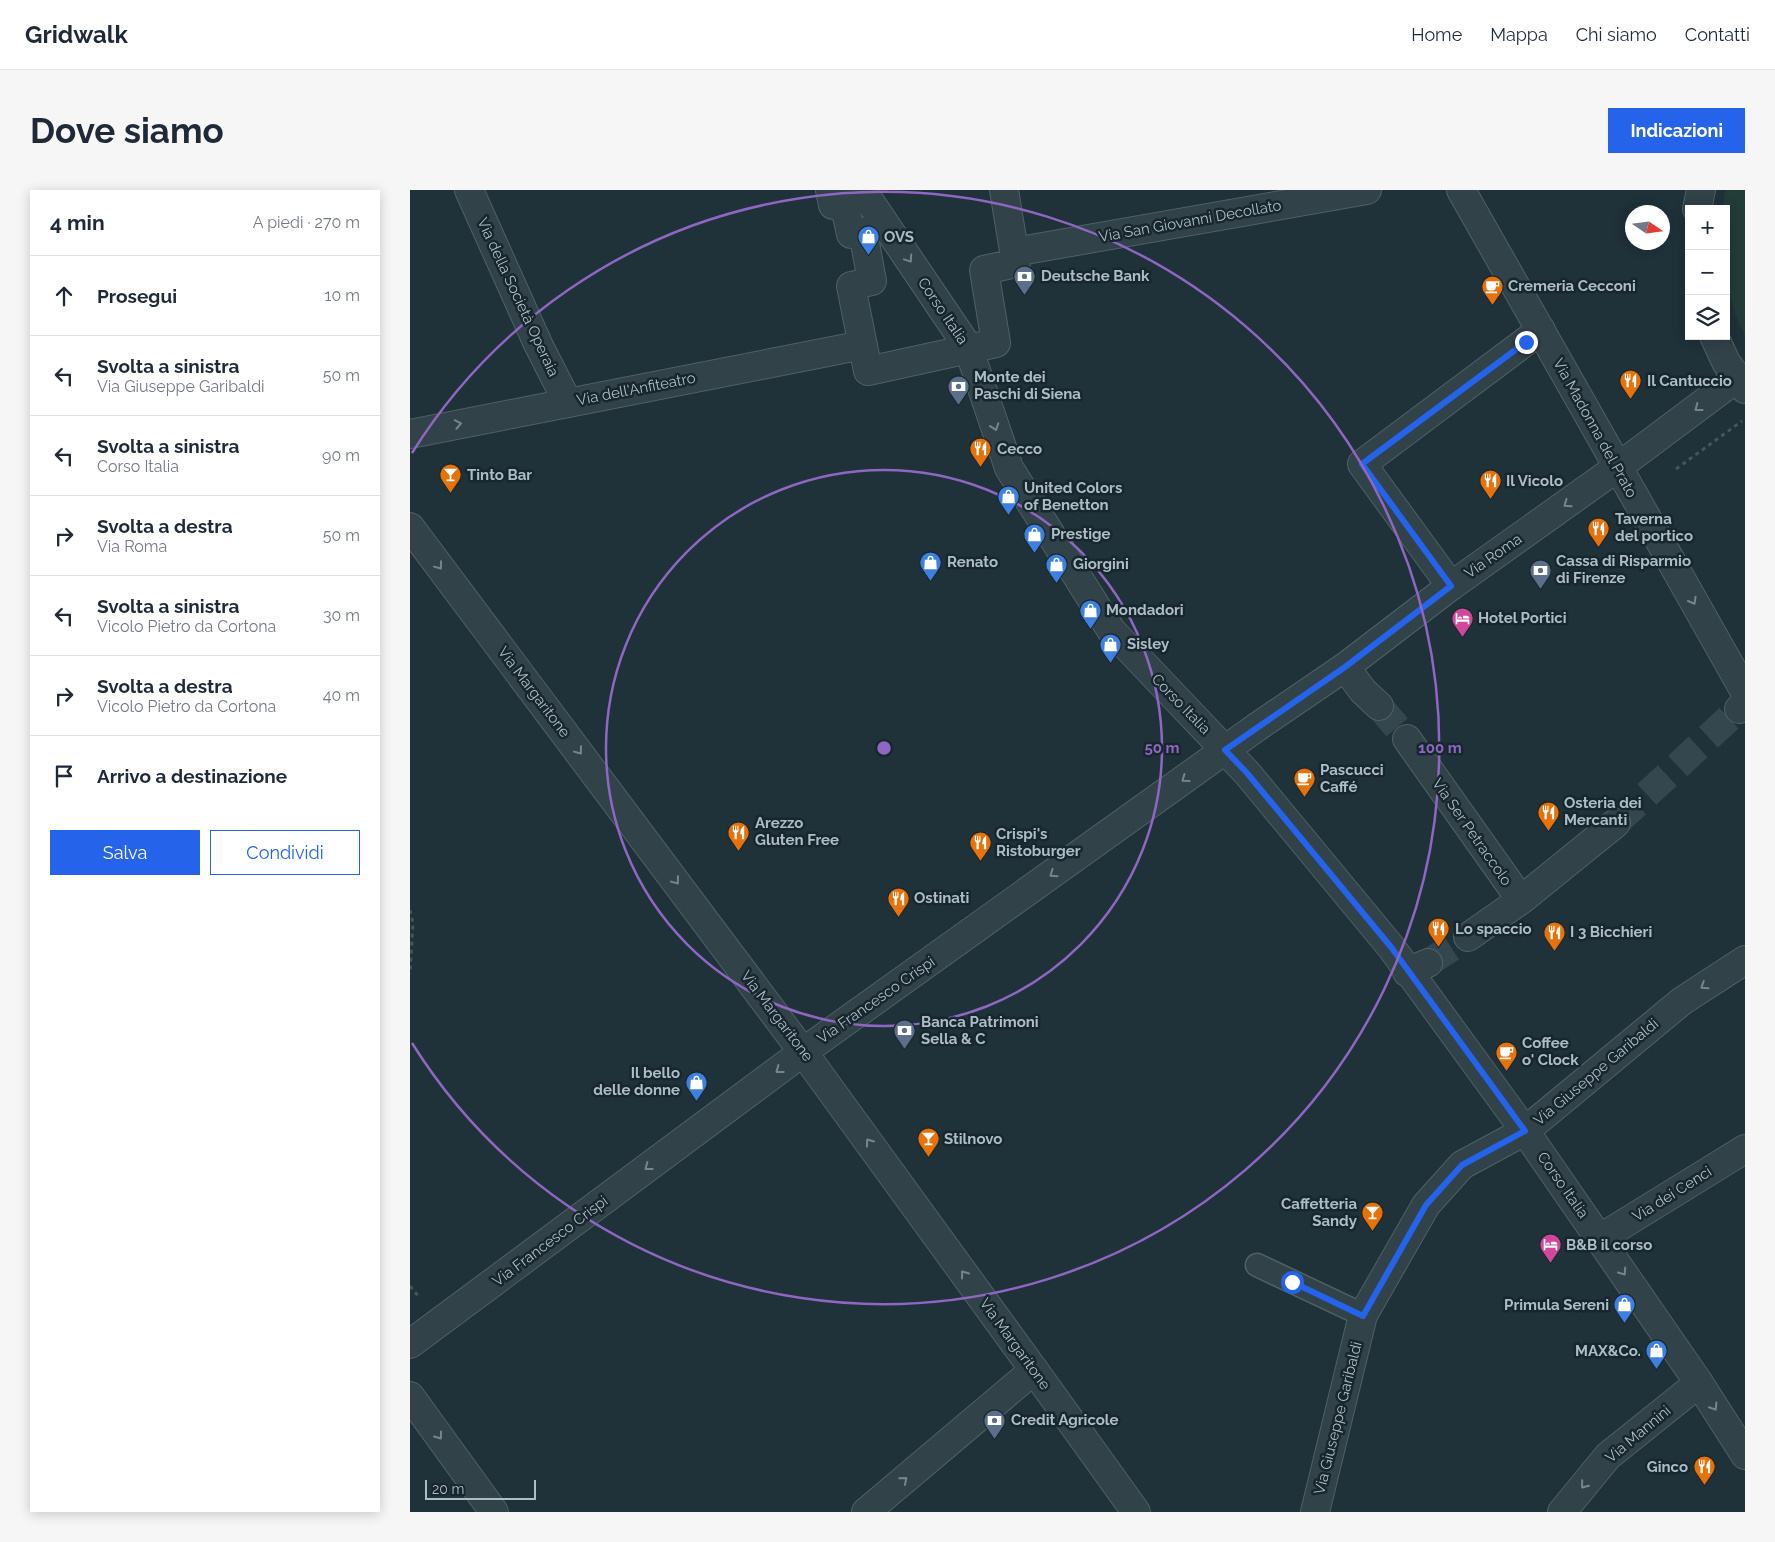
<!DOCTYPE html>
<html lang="it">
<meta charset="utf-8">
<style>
body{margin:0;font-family:Raleway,sans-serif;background:#f6f6f7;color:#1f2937}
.controls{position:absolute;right:15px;top:15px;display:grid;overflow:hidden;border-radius:0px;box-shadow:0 2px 12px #0003}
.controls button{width:45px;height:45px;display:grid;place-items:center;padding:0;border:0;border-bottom:1px solid #e0e1e3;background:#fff;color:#1f2937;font:25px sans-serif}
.compass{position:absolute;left:1215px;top:15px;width:45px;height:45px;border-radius:50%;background:#fff;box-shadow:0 2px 12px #0003;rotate:103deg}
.scale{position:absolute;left:15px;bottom:12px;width:111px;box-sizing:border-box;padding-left:5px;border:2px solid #acbdc6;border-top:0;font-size:14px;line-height:18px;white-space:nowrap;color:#acbdc6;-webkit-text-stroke:4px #18272e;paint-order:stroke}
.stop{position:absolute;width:15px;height:15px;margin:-11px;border:4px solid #2563eb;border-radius:50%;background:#fff}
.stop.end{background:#2563eb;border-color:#fff;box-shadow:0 1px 5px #0008}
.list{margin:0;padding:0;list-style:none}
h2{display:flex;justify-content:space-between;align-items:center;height:65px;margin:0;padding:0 20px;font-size:21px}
h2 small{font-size:16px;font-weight:400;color:#747a83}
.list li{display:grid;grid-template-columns:32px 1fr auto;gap:15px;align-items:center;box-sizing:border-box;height:80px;padding:0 20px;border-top:1px solid #e0e1e3}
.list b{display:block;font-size:19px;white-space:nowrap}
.list p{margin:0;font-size:16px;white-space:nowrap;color:#747a83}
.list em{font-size:16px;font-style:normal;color:#747a83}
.actions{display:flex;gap:10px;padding:15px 20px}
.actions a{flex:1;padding:11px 0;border:1px solid #2563eb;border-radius:0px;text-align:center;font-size:18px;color:#2563eb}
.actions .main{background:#2563eb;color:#fff}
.icon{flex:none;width:28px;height:28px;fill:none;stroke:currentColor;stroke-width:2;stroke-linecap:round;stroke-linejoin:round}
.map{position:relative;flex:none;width:1335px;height:1322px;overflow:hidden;border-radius:0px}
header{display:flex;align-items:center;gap:30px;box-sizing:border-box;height:70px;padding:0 25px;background:#fff;border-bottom:1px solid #e0e1e3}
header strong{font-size:24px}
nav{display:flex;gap:28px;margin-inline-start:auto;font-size:18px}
.intro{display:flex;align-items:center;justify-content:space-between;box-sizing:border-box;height:120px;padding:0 30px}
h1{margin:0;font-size:35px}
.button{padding:12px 22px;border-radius:0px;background:#2563eb;color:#fff;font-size:18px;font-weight:700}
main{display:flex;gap:30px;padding:0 30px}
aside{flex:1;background:#fff;border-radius:0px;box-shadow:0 2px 12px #0003}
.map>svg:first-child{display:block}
.green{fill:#223c37}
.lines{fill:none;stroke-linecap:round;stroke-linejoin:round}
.pedestrian-tunnel{stroke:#34464e;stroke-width:28;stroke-dasharray:28 14;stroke-linecap:butt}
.service-casing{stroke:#506067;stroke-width:25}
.pedestrian-casing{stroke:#506067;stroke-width:30}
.minor-casing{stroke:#506067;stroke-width:30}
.path{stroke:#405955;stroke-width:3;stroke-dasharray:4 4;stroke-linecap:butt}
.service{stroke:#324249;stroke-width:22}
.pedestrian{stroke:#324249;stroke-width:28}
.minor{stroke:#324249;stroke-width:28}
.oneway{stroke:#75868e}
.route{stroke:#2563eb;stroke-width:6}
.ring{fill:none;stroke:#8f66c2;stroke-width:2.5}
.labels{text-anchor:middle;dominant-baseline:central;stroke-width:5;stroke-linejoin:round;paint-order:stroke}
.street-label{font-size:15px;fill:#acbdc6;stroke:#18272e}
.poi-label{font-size:15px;font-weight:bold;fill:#acbdc6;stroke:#18272e;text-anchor:start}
.centre{fill:#8f66c2;stroke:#18272e;stroke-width:2.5}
.ring-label{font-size:15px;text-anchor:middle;font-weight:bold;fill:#8f66c2;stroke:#18272e;stroke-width:5;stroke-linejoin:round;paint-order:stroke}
</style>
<header>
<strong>Gridwalk</strong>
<nav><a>Home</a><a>Mappa</a><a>Chi siamo</a><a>Contatti</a></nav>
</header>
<div class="intro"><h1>Dove siamo</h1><a class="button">Indicazioni</a></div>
<main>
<aside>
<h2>4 min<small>A piedi · 270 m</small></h2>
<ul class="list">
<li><svg class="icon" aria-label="ahead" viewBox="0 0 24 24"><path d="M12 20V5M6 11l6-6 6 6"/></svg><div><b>Prosegui</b></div><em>10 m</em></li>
<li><svg class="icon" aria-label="left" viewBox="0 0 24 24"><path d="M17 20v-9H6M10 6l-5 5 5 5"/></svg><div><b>Svolta a sinistra</b><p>Via Giuseppe Garibaldi</p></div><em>50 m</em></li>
<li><svg class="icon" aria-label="left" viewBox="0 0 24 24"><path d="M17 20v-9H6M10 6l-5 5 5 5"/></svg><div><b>Svolta a sinistra</b><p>Corso Italia</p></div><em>90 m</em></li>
<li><svg class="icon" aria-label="right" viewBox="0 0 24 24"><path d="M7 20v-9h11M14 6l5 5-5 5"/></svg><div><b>Svolta a destra</b><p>Via Roma</p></div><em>50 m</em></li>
<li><svg class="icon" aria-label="left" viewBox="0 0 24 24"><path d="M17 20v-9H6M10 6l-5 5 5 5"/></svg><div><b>Svolta a sinistra</b><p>Vicolo Pietro da Cortona</p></div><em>30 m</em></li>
<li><svg class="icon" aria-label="right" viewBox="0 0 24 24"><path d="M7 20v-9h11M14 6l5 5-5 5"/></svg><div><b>Svolta a destra</b><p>Vicolo Pietro da Cortona</p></div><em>40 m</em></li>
<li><svg class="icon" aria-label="arrive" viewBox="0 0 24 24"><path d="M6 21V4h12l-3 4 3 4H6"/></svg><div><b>Arrivo a destinazione</b></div></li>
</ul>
<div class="actions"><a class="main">Salva</a><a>Condividi</a></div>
</aside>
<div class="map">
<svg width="1335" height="1322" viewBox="0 0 1335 1322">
<rect width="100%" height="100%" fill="#1f3139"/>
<!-- green -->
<path class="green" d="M1316,0H1335V145C1311,101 1316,67 1316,19H1312Z"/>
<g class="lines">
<!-- pedestrian-tunnel -->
<path class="pedestrian-tunnel" d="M969,516L997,549
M1206,633L1329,519
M1018,773L1058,747"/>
<defs>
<path id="service" d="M847,1075L953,1125"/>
<path id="pedestrian" d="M420,0L423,15L434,13L441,44L453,42L462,91L441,96L458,181L586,153L574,80L606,73L594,0
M1051,0L1208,277
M604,62L957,0
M158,213L453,155
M1041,396L952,274L1131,140
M935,477L953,501L969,516
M1329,519L1335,513
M997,549L1111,710
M1058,747L1111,710L1206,633
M997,782L1018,773
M1189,1049L1335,959
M624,1180L726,1322
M905,1322L953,1125"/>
<path id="minor" d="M452,0L558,157L599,278L701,440L837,583L981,757L1115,941L1289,1193L1335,1265
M1287,19L1291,0
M1304,146L1316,172L1335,199
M0,244L158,213L128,154L59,0
M1208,277L1335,502
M0,337L393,862L624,1180L456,1322
M953,1125L1016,1015L1052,975L1115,941L1272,811L1335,770
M0,1154L393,862L847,537L935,477L1041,396L1208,277L1327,188
M0,1206L84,1322
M1152,1322L1198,1266L1289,1193"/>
</defs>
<!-- service casing -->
<use href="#service" class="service-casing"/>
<!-- pedestrian casing -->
<use href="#pedestrian" class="pedestrian-casing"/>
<!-- minor casing -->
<use href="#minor" class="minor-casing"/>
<!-- path -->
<path class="path" d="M1266,279L1332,231
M0,720L3,733L0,784
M0,1096L9,1107"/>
<!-- service -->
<use href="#service" class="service"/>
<!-- pedestrian -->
<use href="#pedestrian" class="pedestrian"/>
<!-- minor -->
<use href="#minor" class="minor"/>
</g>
<!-- one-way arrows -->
<defs><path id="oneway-chevron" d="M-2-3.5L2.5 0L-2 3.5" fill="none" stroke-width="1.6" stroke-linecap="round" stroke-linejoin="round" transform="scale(1.25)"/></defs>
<g class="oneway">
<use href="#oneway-chevron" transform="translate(499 69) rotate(56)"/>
<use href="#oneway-chevron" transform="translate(1288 218) rotate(143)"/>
<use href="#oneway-chevron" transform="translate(48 234) rotate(-11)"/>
<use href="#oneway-chevron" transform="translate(585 237) rotate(71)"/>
<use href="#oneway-chevron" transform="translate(1157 314) rotate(145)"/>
<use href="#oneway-chevron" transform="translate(29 376) rotate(53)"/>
<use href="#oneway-chevron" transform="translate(1283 411) rotate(60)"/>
<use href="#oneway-chevron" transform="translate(169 561) rotate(53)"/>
<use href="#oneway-chevron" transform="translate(775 589) rotate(144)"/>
<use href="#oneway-chevron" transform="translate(643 684) rotate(145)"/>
<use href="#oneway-chevron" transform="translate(266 691) rotate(53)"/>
<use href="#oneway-chevron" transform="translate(1294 796) rotate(147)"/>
<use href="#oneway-chevron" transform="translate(369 880) rotate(143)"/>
<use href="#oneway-chevron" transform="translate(459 952) rotate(-126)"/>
<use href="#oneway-chevron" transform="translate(238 977) rotate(143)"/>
<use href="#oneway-chevron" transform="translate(1213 1082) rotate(55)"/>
<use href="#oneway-chevron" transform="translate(554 1084) rotate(-126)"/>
<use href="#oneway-chevron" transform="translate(1304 1217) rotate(58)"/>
<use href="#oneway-chevron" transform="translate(29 1246) rotate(54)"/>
<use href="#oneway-chevron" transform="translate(494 1290) rotate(-40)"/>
<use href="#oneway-chevron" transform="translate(1174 1295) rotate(129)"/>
</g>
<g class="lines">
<!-- route -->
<path class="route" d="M882,1092L953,1126L1016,1015L1052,975L1115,941L981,757L837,583L815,560L935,477L1041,396L952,274L1116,152"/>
</g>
<!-- distance rings -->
<g class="ring">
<circle cx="474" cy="558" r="278"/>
<path d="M2 263A556 556 0 1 1 2 853"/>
</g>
<!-- icons -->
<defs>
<symbol id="shop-pin" viewBox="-11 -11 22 30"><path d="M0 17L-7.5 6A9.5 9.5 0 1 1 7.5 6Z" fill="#3f7fe0" stroke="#18272e"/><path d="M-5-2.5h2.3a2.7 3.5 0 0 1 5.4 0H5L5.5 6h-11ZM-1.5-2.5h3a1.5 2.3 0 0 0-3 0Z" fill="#fff"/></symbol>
<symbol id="bank-pin" viewBox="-11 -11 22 30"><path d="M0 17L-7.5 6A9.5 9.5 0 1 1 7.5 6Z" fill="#5c6f8a" stroke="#18272e"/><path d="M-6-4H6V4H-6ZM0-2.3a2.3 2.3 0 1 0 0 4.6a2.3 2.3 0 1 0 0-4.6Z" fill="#fff"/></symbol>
<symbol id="cafe-pin" viewBox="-11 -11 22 30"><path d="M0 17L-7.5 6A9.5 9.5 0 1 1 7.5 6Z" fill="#e8710a" stroke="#18272e"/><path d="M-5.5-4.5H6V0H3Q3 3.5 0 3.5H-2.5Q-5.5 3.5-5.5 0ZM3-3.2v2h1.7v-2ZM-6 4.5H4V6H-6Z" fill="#fff"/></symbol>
<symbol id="restaurant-pin" viewBox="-11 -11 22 30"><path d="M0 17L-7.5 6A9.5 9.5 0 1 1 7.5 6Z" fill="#e8710a" stroke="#18272e"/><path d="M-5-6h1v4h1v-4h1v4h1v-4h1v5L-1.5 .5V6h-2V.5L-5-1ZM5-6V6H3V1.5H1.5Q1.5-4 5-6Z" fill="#fff"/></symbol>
<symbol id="bar-pin" viewBox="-11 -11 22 30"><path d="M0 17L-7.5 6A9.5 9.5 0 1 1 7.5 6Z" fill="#e8710a" stroke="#18272e"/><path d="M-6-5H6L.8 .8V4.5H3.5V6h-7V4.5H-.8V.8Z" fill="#fff"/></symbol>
<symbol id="hotel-pin" viewBox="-11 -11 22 30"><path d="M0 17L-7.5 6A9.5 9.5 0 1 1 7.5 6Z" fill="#d1479c" stroke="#18272e"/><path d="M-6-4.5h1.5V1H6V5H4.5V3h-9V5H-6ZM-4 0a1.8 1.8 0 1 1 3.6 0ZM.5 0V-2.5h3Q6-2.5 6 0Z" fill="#fff"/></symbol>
</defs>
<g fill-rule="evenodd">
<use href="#shop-pin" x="446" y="34" width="25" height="34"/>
<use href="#bank-pin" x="602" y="74" width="25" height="34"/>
<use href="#cafe-pin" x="1070" y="84" width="25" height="34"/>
<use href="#restaurant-pin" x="1208" y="178" width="25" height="34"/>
<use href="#bank-pin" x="536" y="184" width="25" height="34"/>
<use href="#restaurant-pin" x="558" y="246" width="25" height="34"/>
<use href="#bar-pin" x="28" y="272" width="25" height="34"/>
<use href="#restaurant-pin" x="1068" y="278" width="25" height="34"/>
<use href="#shop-pin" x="586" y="294" width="25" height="34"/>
<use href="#restaurant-pin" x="1176" y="326" width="25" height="34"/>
<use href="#shop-pin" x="612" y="332" width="25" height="34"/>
<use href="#shop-pin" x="508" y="360" width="25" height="34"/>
<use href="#shop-pin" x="634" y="362" width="25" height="34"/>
<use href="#bank-pin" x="1118" y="368" width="25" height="34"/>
<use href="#shop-pin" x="668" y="408" width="25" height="34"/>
<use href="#hotel-pin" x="1040" y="416" width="25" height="34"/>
<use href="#shop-pin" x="688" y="442" width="25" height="34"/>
<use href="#cafe-pin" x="882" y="576" width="25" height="34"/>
<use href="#restaurant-pin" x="1126" y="610" width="25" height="34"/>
<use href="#restaurant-pin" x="316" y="630" width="25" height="34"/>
<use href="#restaurant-pin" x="558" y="640" width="25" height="34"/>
<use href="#restaurant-pin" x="476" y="696" width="25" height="34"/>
<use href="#restaurant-pin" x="1016" y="726" width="25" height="34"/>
<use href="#restaurant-pin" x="1132" y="730" width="25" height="34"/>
<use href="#bank-pin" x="482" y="828" width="25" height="34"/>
<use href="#cafe-pin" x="1084" y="850" width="25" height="34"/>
<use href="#shop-pin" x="274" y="880" width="25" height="34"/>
<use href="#bar-pin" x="506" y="936" width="25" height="34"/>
<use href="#bar-pin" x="950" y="1010" width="25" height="34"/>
<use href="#hotel-pin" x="1128" y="1042" width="25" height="34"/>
<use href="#shop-pin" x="1202" y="1102" width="25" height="34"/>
<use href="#shop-pin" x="1234" y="1148" width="25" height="34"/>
<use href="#bank-pin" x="572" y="1218" width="25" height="34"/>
<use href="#restaurant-pin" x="1282" y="1264" width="25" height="34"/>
</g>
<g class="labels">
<!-- street labels -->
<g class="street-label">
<text transform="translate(780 31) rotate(-10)">Via San Giovanni Decollato</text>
<text transform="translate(108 107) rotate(65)">Via della Società Operaia</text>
<text transform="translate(533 121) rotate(56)">Corso Italia</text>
<text transform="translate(226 199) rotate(-11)">Via dell'Anfiteatro</text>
<text transform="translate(1185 238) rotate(61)">Via Madonna del Prato</text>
<text transform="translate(1083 366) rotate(-35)">Via Roma</text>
<text transform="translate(124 502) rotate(53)">Via Margaritone</text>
<text transform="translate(771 514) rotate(46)">Corso Italia</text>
<text transform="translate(1062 642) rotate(55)">Via Ser Petraccolo</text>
<text transform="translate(466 810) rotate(-35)">Via Francesco Crispi</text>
<text transform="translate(367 826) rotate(53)">Via Margaritone</text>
<text transform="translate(1186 882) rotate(-40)">Via Giuseppe Garibaldi</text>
<text transform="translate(1153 995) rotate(55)">Corso Italia</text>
<text transform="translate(1262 1004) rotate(-32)">Via dei Cenci</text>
<text transform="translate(140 1051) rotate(-37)">Via Francesco Crispi</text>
<text transform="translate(605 1154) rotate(54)">Via Margaritone</text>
<text transform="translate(928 1228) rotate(-76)">Via Giuseppe Garibaldi</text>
<text transform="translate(1228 1244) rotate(-40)">Via Mannini</text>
</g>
<!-- poi labels -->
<g class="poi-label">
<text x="474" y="47">OVS</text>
<text x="631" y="86">Deutsche Bank</text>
<text x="1098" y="96">Cremeria Cecconi</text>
<text x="564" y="187">Monte dei<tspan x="564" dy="17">Paschi di Siena</tspan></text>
<text x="1237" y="191">Il Cantuccio</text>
<text x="587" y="259">Cecco</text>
<text x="57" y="285">Tinto Bar</text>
<text x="1096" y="291">Il Vicolo</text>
<text x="614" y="298">United Colors<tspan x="614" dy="17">of Benetton</tspan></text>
<text x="1205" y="329">Taverna<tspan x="1205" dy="17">del portico</tspan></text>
<text x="641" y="344">Prestige</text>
<text x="1146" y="371">Cassa di Risparmio<tspan x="1146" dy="17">di Firenze</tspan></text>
<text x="537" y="372">Renato</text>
<text x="663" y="374">Giorgini</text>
<text x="696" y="420">Mondadori</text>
<text x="1068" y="428">Hotel Portici</text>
<text x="717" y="454">Sisley</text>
<text x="910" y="580">Pascucci<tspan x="910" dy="17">Caffé</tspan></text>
<text x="1154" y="613">Osteria dei<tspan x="1154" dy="17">Mercanti</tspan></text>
<text x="345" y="633">Arezzo<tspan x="345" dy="17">Gluten Free</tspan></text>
<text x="586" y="644">Crispi's<tspan x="586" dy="17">Ristoburger</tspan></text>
<text x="504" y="708">Ostinati</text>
<text x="1045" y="739">Lo spaccio</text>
<text x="1160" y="742">I 3 Bicchieri</text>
<text x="511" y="832">Banca Patrimoni<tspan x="511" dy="17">Sella &amp; C</tspan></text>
<text x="1112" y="853">Coffee<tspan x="1112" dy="17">o' Clock</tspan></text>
<text x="270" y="883" text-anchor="end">Il bello<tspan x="270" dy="17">delle donne</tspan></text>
<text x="534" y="949">Stilnovo</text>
<text x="947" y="1014" text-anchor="end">Caffetteria<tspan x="947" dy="17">Sandy</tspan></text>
<text x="1156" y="1055">B&amp;B il corso</text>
<text x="1199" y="1115" text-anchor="end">Primula Sereni</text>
<text x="1231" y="1161" text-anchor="end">MAX&amp;Co.</text>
<text x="601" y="1230">Credit Agricole</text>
<text x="1278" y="1277" text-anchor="end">Ginco</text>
</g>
</g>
<circle cx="474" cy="558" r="8" class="centre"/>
<g class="ring-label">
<text x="752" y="563">50 m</text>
<text x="1030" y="563">100 m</text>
</g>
</svg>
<div class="controls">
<button>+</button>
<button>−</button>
<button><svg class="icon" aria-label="layers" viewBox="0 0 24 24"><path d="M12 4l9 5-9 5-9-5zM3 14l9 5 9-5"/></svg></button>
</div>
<svg class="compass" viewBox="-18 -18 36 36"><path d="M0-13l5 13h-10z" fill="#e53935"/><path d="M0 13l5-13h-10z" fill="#747a83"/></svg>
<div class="scale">20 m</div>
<div class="stop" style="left:882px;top:1092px"></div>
<div class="stop end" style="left:1116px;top:152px"></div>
</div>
</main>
